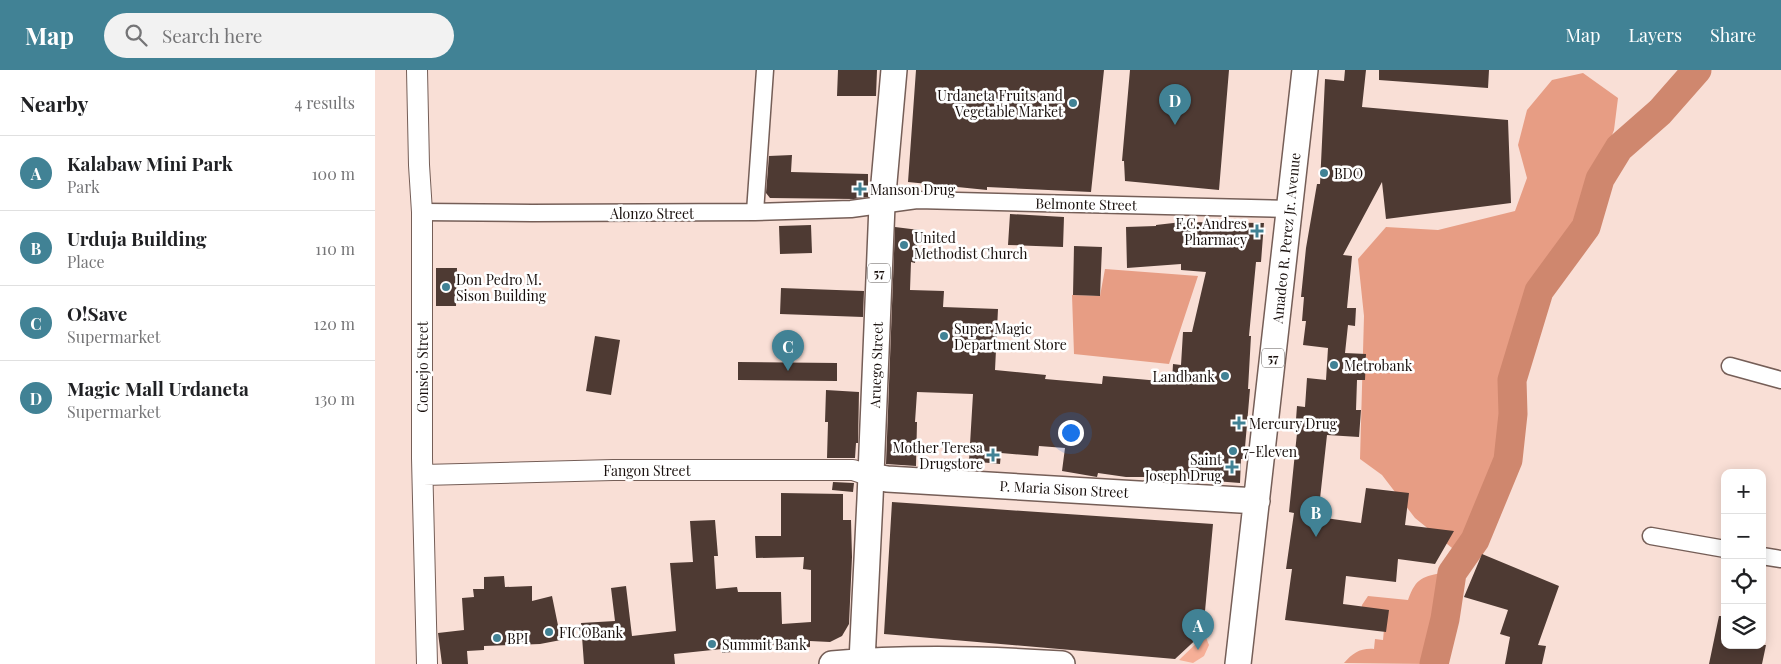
<!DOCTYPE html>
<meta charset="utf-8">
<style>
body{margin:0;font-family:"Playfair Display",serif;background:#f2f2f2;color:#202124}
.controls{position:absolute;right:15px;bottom:15px;display:grid;overflow:hidden;border-radius:10px;box-shadow:0 2px 12px #0003}
.controls button{width:45px;height:45px;display:grid;place-items:center;padding:0;border:0;border-bottom:1px solid #e0e0e0;background:#fff;color:#202124;font:25px sans-serif}
.you{position:absolute;left:695px;top:362px;width:18px;height:18px;margin:-12px;border:4px solid #fff;border-radius:50%;background:#1a73e8;box-shadow:0 0 0 8px #1a73e833}
.badge{display:grid;place-items:center;width:32px;height:32px;border-radius:50%;background:#418295;color:#fff;font-size:16px;font-weight:700}
.pin{position:absolute;translate:-50% -41px;filter:drop-shadow(0 1px 2px #0008)}
.pin::after{content:'';position:absolute;top:26px;width:18px;height:15px;background:inherit;clip-path:polygon(0 0,100% 0,50% 100%)}
.list{margin:0;padding:0;list-style:none}
h2{display:flex;justify-content:space-between;align-items:center;height:65px;margin:0;padding:0 20px;font-size:21px}
h2 small{font-size:16px;font-weight:400;color:#757577}
.list li{display:grid;grid-template-columns:32px 1fr auto;gap:15px;align-items:center;box-sizing:border-box;height:75px;padding:0 20px;border-top:1px solid #e0e0e0}
.list b{display:block;font-size:19px;white-space:nowrap}
.list p{margin:0;font-size:16px;white-space:nowrap;color:#757577}
.list em{font-size:16px;font-style:normal;color:#757577}
.icon{flex:none;width:28px;height:28px;fill:none;stroke:currentColor;stroke-width:2;stroke-linecap:round;stroke-linejoin:round}
.map{position:relative;flex:none;width:1406px;height:594px;overflow:hidden}
header{display:flex;align-items:center;gap:30px;box-sizing:border-box;height:70px;padding:0 25px;background:#418295;color:#fff}
header strong{font-size:24px}
nav{display:flex;gap:28px;margin-inline-start:auto;font-size:18px}
.search{width:350px;height:45px;background:#f2f2f2;display:flex;align-items:center;gap:12px;box-sizing:border-box;padding:0 18px;border-radius:28px;color:#757577;font-size:19px}
main{display:flex}
aside{flex:1;background:#fff}
.map>svg:first-child{display:block}
.green{fill:#f6af97}
.forest{fill:#e79d84}
.lines{fill:none;stroke-linecap:round;stroke-linejoin:round}
.river{stroke:#cf876e;stroke-width:29}
.building{fill:#4e3a33}
.minor-casing{stroke:#755e57;stroke-width:19}
.tertiary-casing{stroke:#755e57;stroke-width:22}
.primary-casing{stroke:#755e57;stroke-width:28}
.minor{stroke:#fff;stroke-width:16}
.tertiary{stroke:#fff;stroke-width:20}
.primary{stroke:#fff;stroke-width:25}
.poi-dot{fill:#418295;stroke:#fff;stroke-width:2}
.labels{text-anchor:middle;dominant-baseline:central;stroke-width:5;stroke-linejoin:round;paint-order:stroke}
.shield{fill:#fff;stroke:#5d5755;stroke-width:1}
.shield-label{font-size:12px;font-weight:bold;fill:#180f0c}
.poi-label{font-size:14px;fill:#180f0c;stroke:#fff;text-anchor:start}
.street-label{font-size:14px;fill:#180f0c;stroke:#fff}
</style>
<header>
<strong>Map</strong>
<div class="search"><svg class="icon" aria-label="search" viewBox="0 0 24 24"><circle cx="10" cy="10" r="6"/><path d="M15 15l6 6"/></svg>Search here</div>
<nav><a>Map</a><a>Layers</a><a>Share</a></nav>
</header>
<main>
<aside>
<h2>Nearby<small>4 results</small></h2>
<ul class="list">
<li><span class="badge">A</span><div><b>Kalabaw Mini Park</b><p>Park</p></div><em>100 m</em></li>
<li><span class="badge">B</span><div><b>Urduja Building</b><p>Place</p></div><em>110 m</em></li>
<li><span class="badge">C</span><div><b>O!Save</b><p>Supermarket</p></div><em>120 m</em></li>
<li><span class="badge">D</span><div><b>Magic Mall Urdaneta</b><p>Supermarket</p></div><em>130 m</em></li>
</ul>
</aside>
<div class="map">
<svg width="1406" height="594" viewBox="0 0 1406 594">
<rect width="100%" height="100%" fill="#f9dfd6"/>
<!-- green -->
<path class="green" d="M830,565L834,575L829,586L818,593L804,590Z"/>
<!-- forest -->
<path class="forest" d="M1208,3L1243,28L1239,60L1199,166L1167,206L1134,307C1132,320 1134,325 1135,338C1136,349 1133,365 1131,377C1122,414 1100,448 1082,482L1040,448L1007,405L985,389L989,246L983,189L1011,157L1063,160L1140,141L1152,108L1143,75L1152,40L1177,10Z
M730,199L823,206L794,294L699,284L697,225L725,226Z
M1070,502L1055,594L969,593C978,583 985,578 999,579L1000,569L1008,570L1010,548L985,545L987,535L993,526L1033,530C1041,507 1048,507 1070,502Z"/>
<g class="lines">
<!-- river -->
<path class="river" d="M1059,594L1070,549L1077,503L1100,470L1133,390L1138,344L1137,310L1164,221L1211,157L1225,109L1244,78L1285,42L1322,0"/>
</g>
<!-- building -->
<path class="building" d="M463,0H502L501,26H462Z
M541,0H729L716,122L612,117V120L533,112Z
M755,0H854L844,120L750,111L749,91H747Z
M970,0H991L987,37L1133,50L1136,133L1011,149L1007,112L968,185L977,186L972,238H981L980,256L973,255L970,283L991,284L990,310H982L981,340H986L984,367L952,365L943,447L986,453L991,418L1034,423L1030,455L1079,461L1060,494L1023,489L1021,512L971,506L968,534L1014,540L1011,562L910,550L917,499H911L919,443L914,442L922,363H920L922,336L930,337L932,308L951,310L953,278L928,275L931,251H927L929,227H926L931,178L942,114H945L950,9L969,11Z
M1004,0H1114L1113,18L1004,10Z
M417,85L416,102L493,104V127L479,129L395,128L391,123L394,86Z
M635,144L689,147L688,177L633,175Z
M807,152L889,153L886,192H881L874,266H876L873,319H875L869,389H866L865,413L777,406V407H751L723,403L722,407L687,401L690,378L664,376L663,386L626,383L625,394L594,391L598,324L542,322L540,352H542L541,396L511,394L520,157L544,160L540,193L536,192L535,220L569,221L568,237L623,239L620,300L671,305L670,309L727,314L728,306L797,312L798,294L806,295L808,262H817L831,202L806,200V194L752,198L751,157L781,156V155Z
M436,155L437,183L405,184L404,156Z
M699,176L727,177L725,226L698,225Z
M61,198H82L81,236H61Z
M406,218L489,221L488,247L405,244Z
M220,266L245,270L236,325L211,321Z
M363,292L462,293V311L363,310Z
M451,320L484,322L483,373H481L480,388H452L453,352H450Z
M458,412L479,413L478,422L457,420Z
M406,423L468,424V450H476L477,487L474,554L467,566L455,572L435,571V577L410,579V574L390,575V570L365,571L366,581L347,583V579L299,584L300,594H209L206,553L240,551L236,518L251,516L257,566L301,561L295,493L318,492L315,451L340,450L343,486H339L341,519L362,517L363,522H406L407,554L436,552V500L428,499L429,487L381,488L380,466H406Z
M517,432L838,454L828,563L800,589L509,564Z
M1107,484L1184,516L1163,575L1171,576L1167,594H1130L1135,567L1125,564L1133,540L1089,527Z
M129,506L130,517L157,516V531L177,526L186,570L165,574L109,576V580L92,581L93,594H67L63,563L89,560L87,528L99,527L98,519H109V507Z
M1344,546H1350V575H1391L1387,594H1334Z"/>
<g class="lines">
<defs>
<path id="minor" d="M47,142L157,143L380,142L476,139L542,130L915,139
M380,142L390,0
M1355,296L1406,310
M1276,466L1350,479
M1387,486L1406,489"/>
<path id="tertiary" d="M42,0L44,95L47,142V388L52,594
M48,405L238,400H478L496,406"/>
<path id="primary" d="M496,406L512,409L882,431
M487,591L495,429L507,135L519,0
M457,594C533,587 611,589 687,594
M863,594L930,0"/>
</defs>
<!-- minor casing -->
<use href="#minor" class="minor-casing"/>
<!-- tertiary casing -->
<use href="#tertiary" class="tertiary-casing"/>
<!-- primary casing -->
<use href="#primary" class="primary-casing"/>
<!-- minor -->
<use href="#minor" class="minor"/>
<!-- tertiary -->
<use href="#tertiary" class="tertiary"/>
<!-- primary -->
<use href="#primary" class="primary"/>
</g>
<!-- markers -->
<g class="poi-dot">
<circle cx="698" cy="33" r="5"/>
<circle cx="949" cy="103" r="5"/>
<path d="M482.5 111.5h5v5h5v5h-5v5h-5v-5h-5v-5h5z"/>
<path d="M879.5 153.5h5v5h5v5h-5v5h-5v-5h-5v-5h5z"/>
<circle cx="529" cy="175" r="5"/>
<circle cx="71" cy="217" r="5"/>
<circle cx="569" cy="266" r="5"/>
<circle cx="959" cy="295" r="5"/>
<circle cx="850" cy="306" r="5"/>
<path d="M861.5 345.5h5v5h5v5h-5v5h-5v-5h-5v-5h5z"/>
<circle cx="858" cy="381" r="5"/>
<path d="M615.5 377.5h5v5h5v5h-5v5h-5v-5h-5v-5h5z"/>
<path d="M854.5 389.5h5v5h5v5h-5v5h-5v-5h-5v-5h5z"/>
<circle cx="174" cy="562" r="5"/>
<circle cx="122" cy="568" r="5"/>
<circle cx="337" cy="574" r="5"/>
</g>
<g class="labels">
<!-- shield labels -->
<g class="shield">
<rect x="493" y="193.5" width="22" height="19" rx="4"/>
<rect x="887" y="278.5" width="22" height="19" rx="4"/>
</g>
<g class="shield-label">
<text x="504" y="203">57</text>
<text x="898" y="288">57</text>
</g>
<!-- poi labels -->
<g class="poi-label">
<text x="688" y="25" text-anchor="end">Urdaneta Fruits and<tspan x="688" dy="16">Vegetable Market</tspan></text>
<text x="959" y="103">BDO</text>
<text x="495" y="119">Manson Drug</text>
<text x="872" y="153" text-anchor="end">F.C. Andres<tspan x="872" dy="16">Pharmacy</tspan></text>
<text x="539" y="167">United<tspan x="539" dy="16">Methodist Church</tspan></text>
<text x="81" y="209">Don Pedro M.<tspan x="81" dy="16">Sison Building</tspan></text>
<text x="579" y="258">Super Magic<tspan x="579" dy="16">Department Store</tspan></text>
<text x="969" y="295">Metrobank</text>
<text x="840" y="306" text-anchor="end">Landbank</text>
<text x="874" y="353">Mercury Drug</text>
<text x="608" y="377" text-anchor="end">Mother Teresa<tspan x="608" dy="16">Drugstore</tspan></text>
<text x="868" y="381">7-Eleven</text>
<text x="847" y="389" text-anchor="end">Saint<tspan x="847" dy="16">Joseph Drug</tspan></text>
<text x="184" y="562">FICOBank</text>
<text x="132" y="568">BPI</text>
<text x="347" y="574">Summit Bank</text>
</g>
<!-- street labels -->
<g class="street-label">
<text transform="translate(711 134) rotate(1)">Belmonte Street</text>
<text x="277" y="143">Alonzo Street</text>
<text transform="translate(911 168) rotate(-84)">Amadeo R. Perez Jr. Avenue</text>
<text transform="translate(501 295) rotate(-88)">Aruego Street</text>
<text transform="translate(47 297) rotate(-90)">Consejo Street</text>
<text x="272" y="400">Fangon Street</text>
<text transform="translate(689 419) rotate(3)">P. Maria Sison Street</text>
</g>
</g>
</svg>
<div class="controls">
<button>+</button>
<button>−</button>
<button><svg class="icon" aria-label="locate" viewBox="0 0 24 24"><circle cx="12" cy="12" r="6"/><path d="M12 2v4M12 18v4M2 12h4M18 12h4"/></svg></button>
<button><svg class="icon" aria-label="layers" viewBox="0 0 24 24"><path d="M12 4l9 5-9 5-9-5zM3 14l9 5 9-5"/></svg></button>
</div>
<div class="you"></div>
<div class="pin badge" style="left:823px;top:580px">A</div>
<div class="pin badge" style="left:941px;top:467px">B</div>
<div class="pin badge" style="left:413px;top:301px">C</div>
<div class="pin badge" style="left:800px;top:55px">D</div>
</div>
</main>
